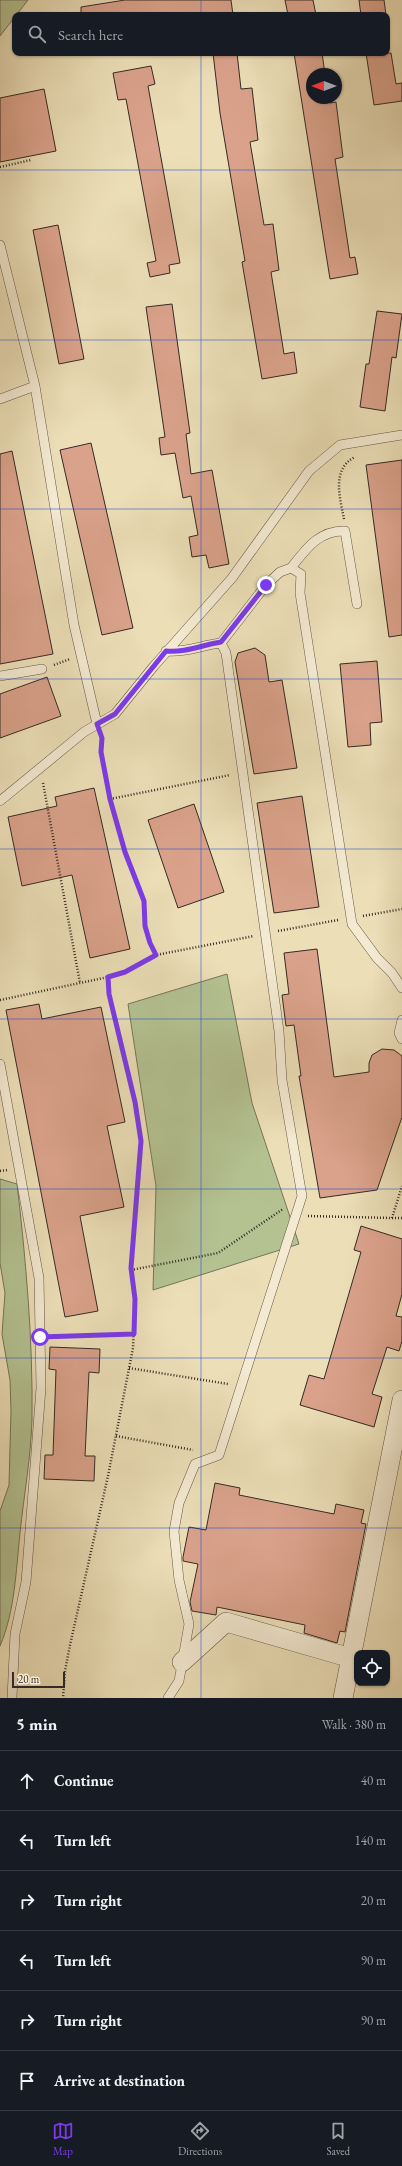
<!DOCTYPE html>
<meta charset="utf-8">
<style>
body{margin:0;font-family:"EB Garamond",serif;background:#242831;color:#f1f3f6}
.controls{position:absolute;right:12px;bottom:12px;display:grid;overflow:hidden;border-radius:8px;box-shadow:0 1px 3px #0004}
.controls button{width:36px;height:36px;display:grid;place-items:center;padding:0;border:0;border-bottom:1px solid #363941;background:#171b24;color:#f1f3f6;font:20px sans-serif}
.compass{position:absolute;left:306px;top:68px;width:36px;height:36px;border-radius:50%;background:#171b24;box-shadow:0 1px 3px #0004;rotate:270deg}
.scale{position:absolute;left:12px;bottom:10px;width:53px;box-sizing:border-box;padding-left:4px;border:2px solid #362a24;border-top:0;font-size:11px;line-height:14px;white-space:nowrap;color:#362a24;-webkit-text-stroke:3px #f3ead1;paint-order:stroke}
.stop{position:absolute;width:12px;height:12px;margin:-9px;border:3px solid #7c3aed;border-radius:50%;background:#fff}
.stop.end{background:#7c3aed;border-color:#fff;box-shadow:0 1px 4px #0008}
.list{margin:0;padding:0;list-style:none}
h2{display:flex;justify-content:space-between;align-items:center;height:52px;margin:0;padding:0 16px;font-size:17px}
h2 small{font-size:13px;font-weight:400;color:#9ea1a6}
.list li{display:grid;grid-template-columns:26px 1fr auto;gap:12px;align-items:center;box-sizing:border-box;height:60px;padding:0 16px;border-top:1px solid #363941}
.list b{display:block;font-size:15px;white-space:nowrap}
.list em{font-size:13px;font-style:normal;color:#9ea1a6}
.icon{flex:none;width:22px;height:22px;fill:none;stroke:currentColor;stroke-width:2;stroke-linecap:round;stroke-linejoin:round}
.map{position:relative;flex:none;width:402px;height:1698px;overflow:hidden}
.search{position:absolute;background:#171b24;box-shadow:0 1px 3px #0004;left:12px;right:12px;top:12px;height:44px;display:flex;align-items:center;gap:10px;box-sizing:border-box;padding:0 14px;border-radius:8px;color:#9ea1a6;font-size:15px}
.sheet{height:412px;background:#171b24}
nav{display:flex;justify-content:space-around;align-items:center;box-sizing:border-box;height:56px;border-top:1px solid #363941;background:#171b24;font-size:11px;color:#9ea1a6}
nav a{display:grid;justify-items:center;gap:2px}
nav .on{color:#7c3aed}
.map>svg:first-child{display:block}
.green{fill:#b4c292;stroke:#75765b}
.building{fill:#daa28b;stroke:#362a24}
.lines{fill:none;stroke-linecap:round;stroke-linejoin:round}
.lane-casing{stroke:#645749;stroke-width:10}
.street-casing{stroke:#645749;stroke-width:20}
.path{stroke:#362a24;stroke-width:2.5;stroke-dasharray:1 2;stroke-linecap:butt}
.lane{stroke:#f3ead1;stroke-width:9}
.street{stroke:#f3ead1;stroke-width:19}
.route{stroke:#7c3aed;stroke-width:5}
.grid{fill:none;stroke:#1d4ed8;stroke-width:1;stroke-opacity:0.55}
</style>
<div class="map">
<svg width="402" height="1698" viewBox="0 0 402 1698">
<rect width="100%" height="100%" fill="#ecdfb8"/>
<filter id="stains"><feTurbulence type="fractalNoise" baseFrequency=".005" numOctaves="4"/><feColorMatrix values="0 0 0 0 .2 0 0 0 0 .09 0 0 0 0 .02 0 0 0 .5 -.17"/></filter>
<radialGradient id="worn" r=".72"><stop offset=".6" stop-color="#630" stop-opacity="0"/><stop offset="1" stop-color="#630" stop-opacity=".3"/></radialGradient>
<!-- green -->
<path class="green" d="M0,0H28L0,36Z
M227,974L252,1103L299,1244L153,1290L156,1186L128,1004Z
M0,1179L17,1184C26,1261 33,1340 32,1419C31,1456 24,1495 20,1533C16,1570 15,1611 0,1646V1511L9,1485L11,1411L10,1380L2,1334L5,1293L0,1263Z"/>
<!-- building -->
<path class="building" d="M125,0H231L233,15H81V7Z
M285,0H313L316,15H288Z
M359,0H384L386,15H361Z
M213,53H237L241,89L252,88L258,140L250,142L264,225L273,224L279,270L271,272L284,354L294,352L297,373L262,379L242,262L245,261L220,113Z
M294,53H322L325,74H312V98H329L330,103L336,102L343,157L335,159L350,258L355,257L358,274L330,279Z
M366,53H391L396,84L402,83V101L374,105Z
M151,66L155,84L148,86L180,263L169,265L170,273L150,277L147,263L156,261L126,99L118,100L113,73Z
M44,89L56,151L0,162V98Z
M58,225L84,359L59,364L33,230Z
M172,304L190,433L186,434L191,474L212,470L229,564L209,568L206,555L192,557L189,537L198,535L191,496L183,498L175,453L161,455L159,438L165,437L146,307Z
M377,311L402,314L396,358L392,357L385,411L360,407L366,364H369Z
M91,443L133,628L102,635L60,450Z
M12,451L53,654L0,664V454Z
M402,460V635L389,637L366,465Z
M255,648L265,655L269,682L282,680L297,768L254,774L235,662L238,653Z
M377,661L382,722L370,723L371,745L348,747L340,664Z
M47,677L61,716L0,738V694Z
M94,788L130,949L90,958L72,875L22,886L8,817L57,806L55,797Z
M302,796L319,907L274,913L257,803Z
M194,804L224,892L178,908L148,820Z
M317,949L334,1077L369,1072V1063L372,1055L382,1049L394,1050L402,1056V1117L377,1190L320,1198L299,1076H301L294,1025L286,1026L282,995L289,994L284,953Z
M39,1004L42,1019L101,1007L125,1122L107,1126L124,1207L80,1216L98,1311L65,1317L6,1010Z
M361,1226L402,1239V1294L396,1316L402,1317V1341L399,1351L387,1347L372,1394L382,1397L374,1427L300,1405L309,1375L324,1379L361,1252L354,1250Z
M50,1347L100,1349L99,1373L89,1372L85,1456H95L94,1481L44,1479L45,1455H53L56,1370L49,1369Z
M215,1483L240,1488L239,1495L334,1514L336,1504L364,1510L361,1523L366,1524L345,1632L340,1631L337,1643L304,1633L305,1625L217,1607L216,1615L192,1611L190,1602L198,1564L183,1561V1557L189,1527L206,1530Z"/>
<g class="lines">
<defs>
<path id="lane" d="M0,245L35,386L74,625L97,724
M0,399L35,386
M291,568C306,549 319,530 345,531L357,604
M221,643L266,585L280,572L291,568L301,574L300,593L352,924L377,958L392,973L402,988
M166,651C185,653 202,645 221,643L226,653L279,1031L282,1080L302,1196L219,1455L195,1464L179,1503L174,1531L179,1580L189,1624L179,1681L168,1698
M0,676L42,669
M0,801L84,732L115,714L154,666L232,578L309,471L340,445L402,435
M402,1020L399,1033L402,1039
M0,1064L39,1278L41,1388L26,1582L15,1634L12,1698"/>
<path id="street" d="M182,1662L226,1622L351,1658
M343,1698L402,1400"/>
</defs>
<!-- lane casing -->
<use href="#lane" class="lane-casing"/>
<!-- street casing -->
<use href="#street" class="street-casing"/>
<!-- path -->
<path class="path" d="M0,167L31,160
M344,519C340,498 331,469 355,457
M54,665L70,659
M101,736V752L110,799L125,852L144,901L145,927L150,943L156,955
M43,783L80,983
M110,799L230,775
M363,916L402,909
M278,931L338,920
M108,977L125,971L156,955L254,936
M0,1000L108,977L109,994L135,1102L141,1141L131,1268L135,1299L133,1348L108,1476L70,1645L65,1671L63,1698
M0,1171L7,1170
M308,1216L392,1218L402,1186
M392,1218H402
M131,1270L218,1253L283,1209
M52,1336L134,1334
M129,1368L228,1384
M116,1436L193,1450"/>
<!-- lane -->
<use href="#lane" class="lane"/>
<!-- street -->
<use href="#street" class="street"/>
</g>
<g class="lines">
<!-- route -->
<path class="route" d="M40,1337L134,1334L135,1299L131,1268L141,1141L135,1102L109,994L108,977L125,972L156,955L150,943L145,926L144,901L125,852L110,799L101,752L102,738L97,724L115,714L166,651C185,653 202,645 221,642L266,585"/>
</g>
<!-- grid -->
<path class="grid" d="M201,0V15M201,53V1698M0,170H402M0,340H402M0,509H402M0,679H402M0,849H402M0,1019H402M0,1189H402M0,1358H402M0,1528H402"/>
<rect width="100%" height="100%" filter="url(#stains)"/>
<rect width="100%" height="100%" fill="url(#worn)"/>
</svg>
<div class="controls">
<button><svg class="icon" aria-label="locate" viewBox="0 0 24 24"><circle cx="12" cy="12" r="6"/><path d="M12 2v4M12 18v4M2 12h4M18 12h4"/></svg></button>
</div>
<svg class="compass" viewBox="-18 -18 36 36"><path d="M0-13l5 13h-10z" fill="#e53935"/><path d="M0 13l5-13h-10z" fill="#9ea1a6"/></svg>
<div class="scale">20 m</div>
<div class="stop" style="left:40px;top:1337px"></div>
<div class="stop end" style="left:266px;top:585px"></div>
<div class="search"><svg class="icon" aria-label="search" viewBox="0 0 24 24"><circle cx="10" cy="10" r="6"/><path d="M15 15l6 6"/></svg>Search here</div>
</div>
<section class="sheet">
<h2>5 min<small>Walk · 380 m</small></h2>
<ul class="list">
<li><svg class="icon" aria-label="ahead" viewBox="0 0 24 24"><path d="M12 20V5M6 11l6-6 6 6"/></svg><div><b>Continue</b></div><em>40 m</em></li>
<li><svg class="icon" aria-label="left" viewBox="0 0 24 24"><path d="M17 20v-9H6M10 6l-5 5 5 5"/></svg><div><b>Turn left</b></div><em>140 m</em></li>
<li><svg class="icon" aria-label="right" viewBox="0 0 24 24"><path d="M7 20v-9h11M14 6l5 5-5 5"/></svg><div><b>Turn right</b></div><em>20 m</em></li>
<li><svg class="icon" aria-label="left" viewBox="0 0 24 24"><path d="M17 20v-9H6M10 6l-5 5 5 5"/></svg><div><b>Turn left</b></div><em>90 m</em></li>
<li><svg class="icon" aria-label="right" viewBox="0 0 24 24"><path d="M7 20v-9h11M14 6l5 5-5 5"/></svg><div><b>Turn right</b></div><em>90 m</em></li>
<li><svg class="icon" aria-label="arrive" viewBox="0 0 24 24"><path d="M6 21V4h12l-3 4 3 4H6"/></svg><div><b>Arrive at destination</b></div></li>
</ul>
</section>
<nav>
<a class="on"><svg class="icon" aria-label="map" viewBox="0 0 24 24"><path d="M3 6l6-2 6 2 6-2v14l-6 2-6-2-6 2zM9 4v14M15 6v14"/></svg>Map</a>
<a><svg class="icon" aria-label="directions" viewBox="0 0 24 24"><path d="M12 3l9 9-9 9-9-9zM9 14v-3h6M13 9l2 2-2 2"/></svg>Directions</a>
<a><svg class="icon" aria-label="saved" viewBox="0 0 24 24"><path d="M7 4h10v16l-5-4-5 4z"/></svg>Saved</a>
</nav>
